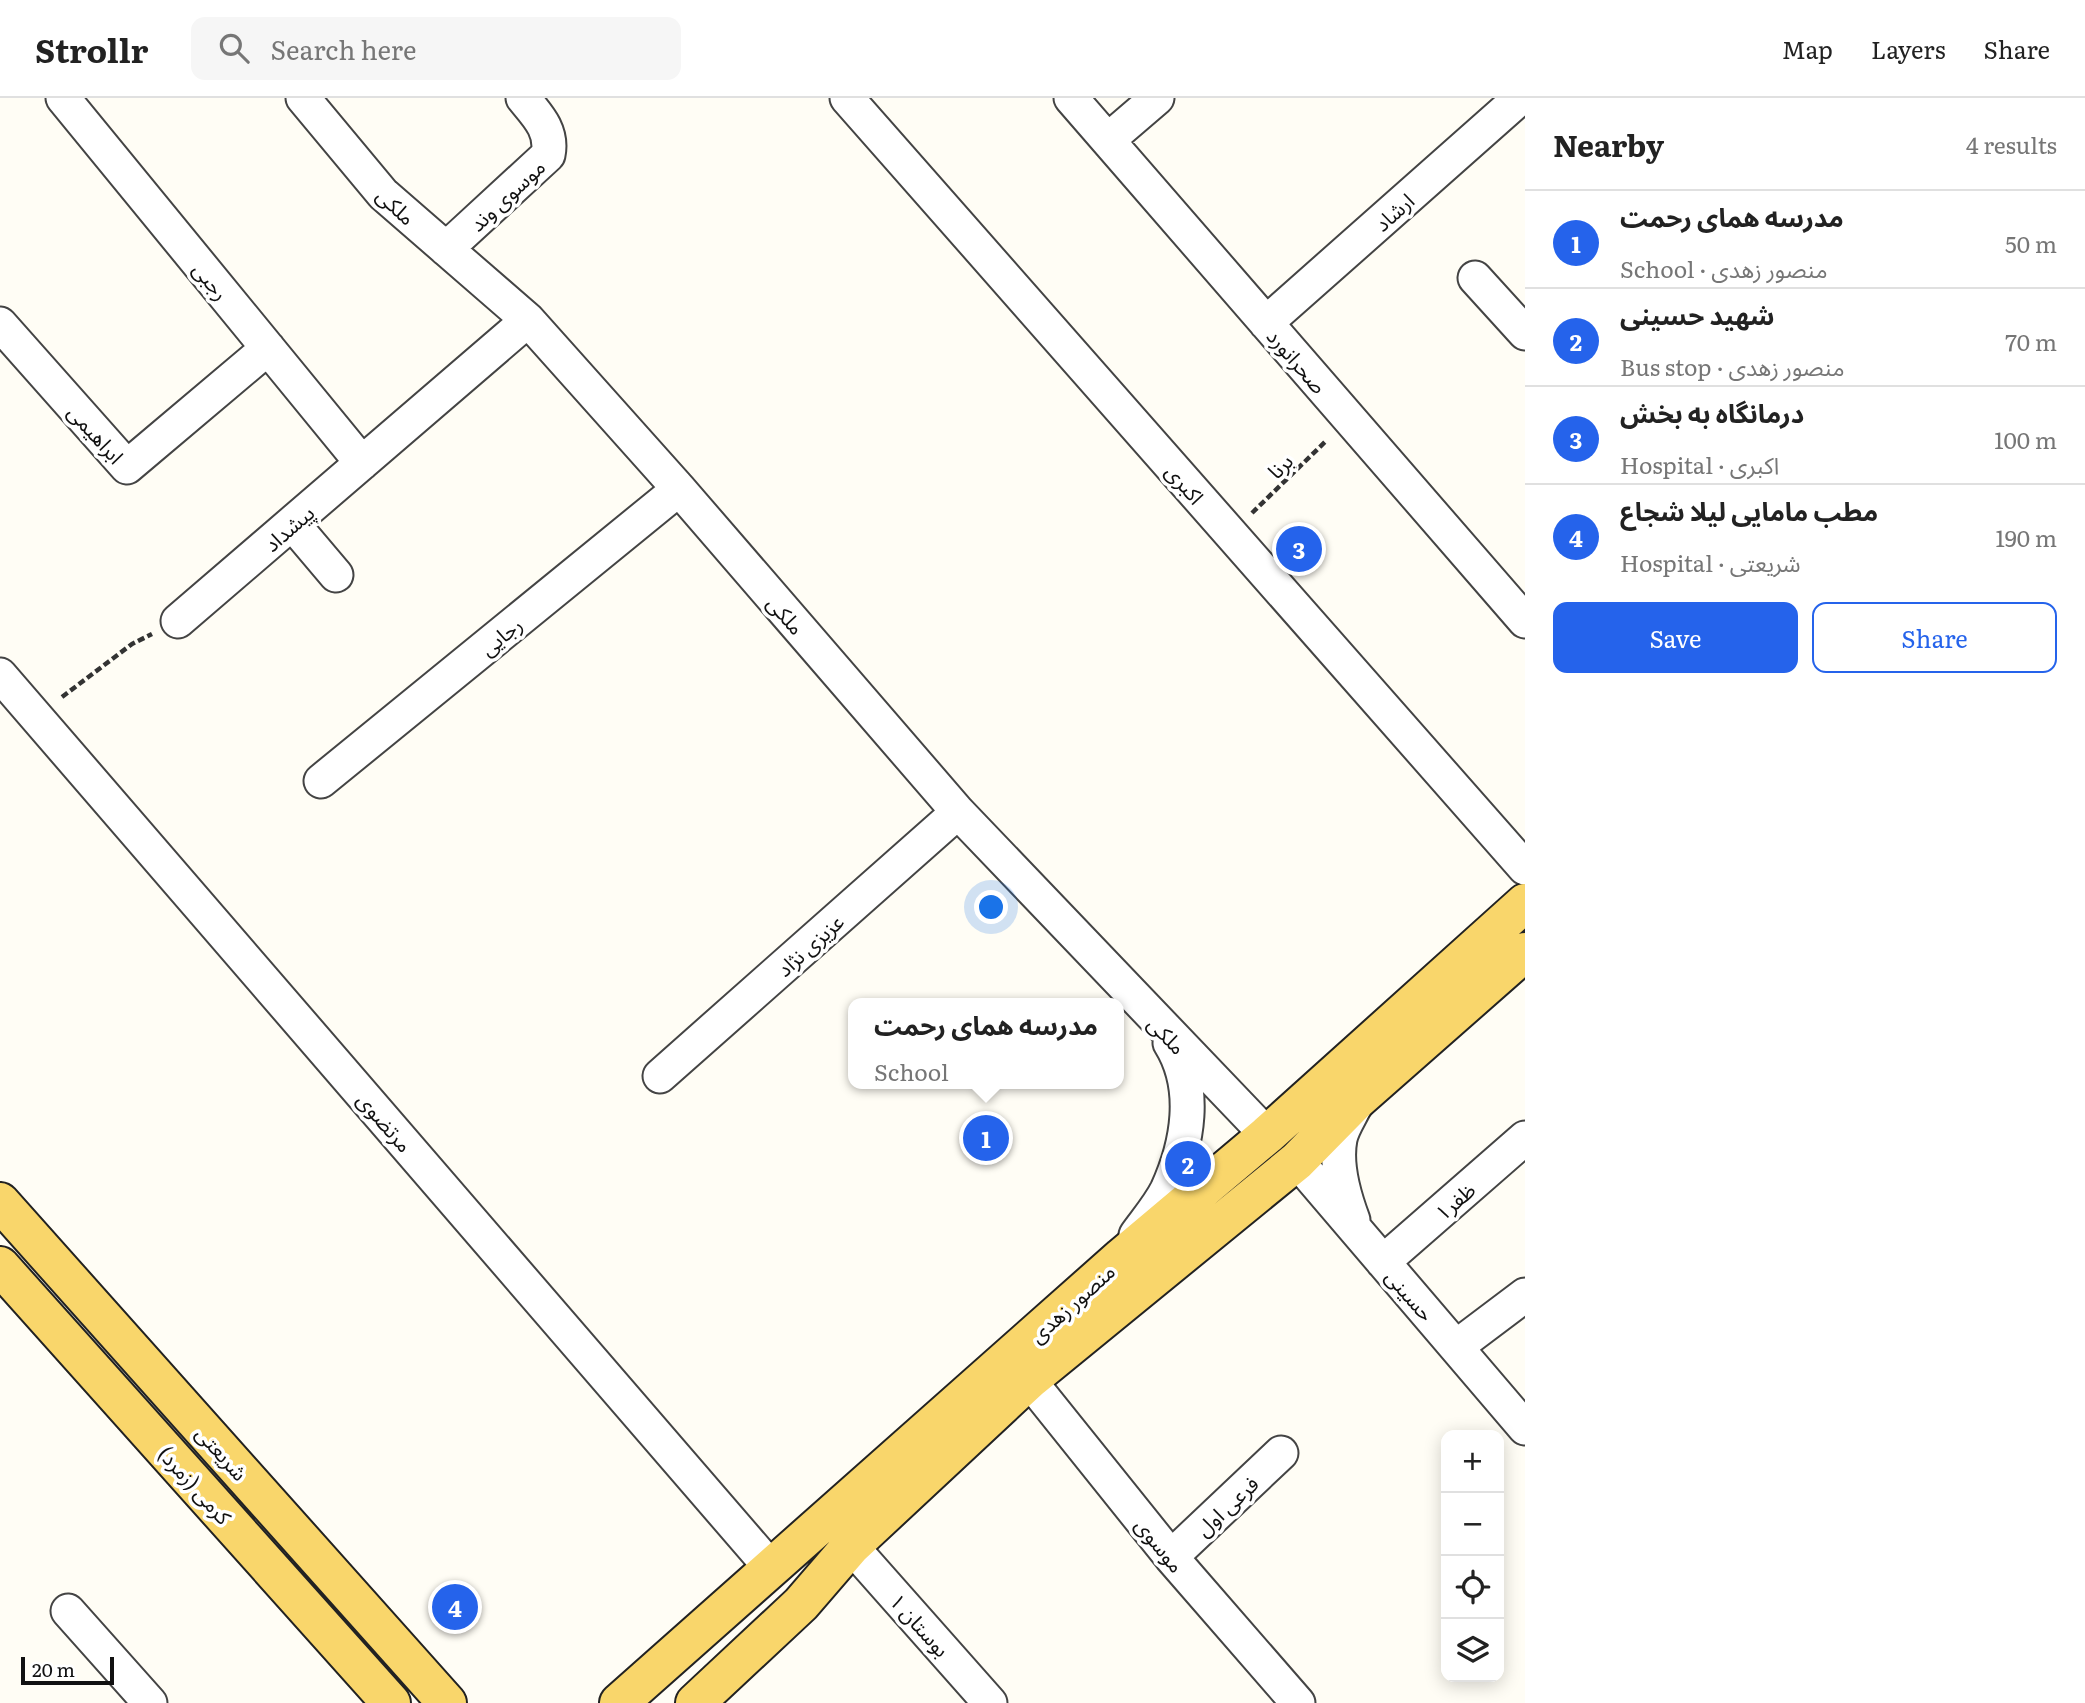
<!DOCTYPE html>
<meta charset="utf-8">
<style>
body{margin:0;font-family:Literata,"Noto Sans Arabic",serif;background:#f6f6f6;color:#222}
.controls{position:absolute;right:21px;bottom:21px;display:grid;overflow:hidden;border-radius:14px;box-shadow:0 4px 18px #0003}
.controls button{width:63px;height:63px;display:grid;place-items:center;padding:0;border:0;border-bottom:2px solid #e0e0e0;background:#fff;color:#222;font:35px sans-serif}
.scale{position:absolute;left:21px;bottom:18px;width:93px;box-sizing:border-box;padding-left:7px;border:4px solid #111;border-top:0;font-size:19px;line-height:24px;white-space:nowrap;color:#111;-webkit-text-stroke:5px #fff;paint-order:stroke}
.you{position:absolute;left:992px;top:810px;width:24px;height:24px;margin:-18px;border:5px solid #fff;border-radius:50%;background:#1a73e8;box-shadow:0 0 0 10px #1a73e833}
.badge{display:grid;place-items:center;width:46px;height:46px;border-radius:50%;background:#2563eb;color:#fff;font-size:23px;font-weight:700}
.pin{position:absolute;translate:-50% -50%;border:4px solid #fff;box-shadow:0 2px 7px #0006}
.popup{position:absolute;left:848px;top:900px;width:276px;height:91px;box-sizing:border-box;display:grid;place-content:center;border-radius:14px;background:#fff;filter:drop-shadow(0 2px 5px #0005);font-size:23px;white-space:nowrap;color:#767676}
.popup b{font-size:26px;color:#222}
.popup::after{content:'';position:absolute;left:50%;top:100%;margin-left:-14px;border:14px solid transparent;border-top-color:#fff}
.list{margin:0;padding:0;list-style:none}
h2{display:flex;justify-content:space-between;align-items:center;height:91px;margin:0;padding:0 28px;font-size:30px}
h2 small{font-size:23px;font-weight:400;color:#767676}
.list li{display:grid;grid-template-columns:46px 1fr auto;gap:21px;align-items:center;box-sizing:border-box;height:98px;padding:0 28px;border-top:2px solid #e0e0e0}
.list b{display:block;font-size:26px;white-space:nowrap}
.list p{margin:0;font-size:23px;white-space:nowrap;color:#767676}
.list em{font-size:23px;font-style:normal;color:#767676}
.actions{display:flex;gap:14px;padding:21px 28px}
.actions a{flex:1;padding:16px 0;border:2px solid #2563eb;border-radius:14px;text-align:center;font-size:24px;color:#2563eb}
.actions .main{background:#2563eb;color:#fff}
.icon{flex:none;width:38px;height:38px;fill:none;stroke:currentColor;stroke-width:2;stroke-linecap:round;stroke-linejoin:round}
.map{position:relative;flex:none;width:1525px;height:1605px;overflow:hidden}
header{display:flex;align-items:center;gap:42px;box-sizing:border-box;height:98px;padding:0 35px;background:#fff;border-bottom:2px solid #e0e0e0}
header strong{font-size:33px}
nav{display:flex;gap:38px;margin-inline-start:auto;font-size:24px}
.search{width:490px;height:63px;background:#f6f6f6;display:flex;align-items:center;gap:18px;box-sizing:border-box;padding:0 24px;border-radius:14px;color:#767676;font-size:26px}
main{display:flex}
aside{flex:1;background:#fff}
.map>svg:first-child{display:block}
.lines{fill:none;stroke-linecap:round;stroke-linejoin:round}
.minor-casing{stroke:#444;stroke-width:37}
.major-casing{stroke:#222;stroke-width:42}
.path{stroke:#333;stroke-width:4.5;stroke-dasharray:7 3.5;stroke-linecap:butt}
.minor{stroke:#fff;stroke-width:33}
.major{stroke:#f9d66b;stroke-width:38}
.labels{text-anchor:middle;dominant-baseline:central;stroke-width:7;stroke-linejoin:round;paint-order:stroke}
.street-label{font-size:21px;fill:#111;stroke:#fff}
</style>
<header>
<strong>Strollr</strong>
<div class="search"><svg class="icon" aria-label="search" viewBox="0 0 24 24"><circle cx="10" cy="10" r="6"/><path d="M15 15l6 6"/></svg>Search here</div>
<nav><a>Map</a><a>Layers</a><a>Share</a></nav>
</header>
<main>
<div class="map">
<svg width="1525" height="1605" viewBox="0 0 1525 1605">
<rect width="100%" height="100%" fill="#fffdf5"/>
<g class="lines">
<defs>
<path id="minor" d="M63,0L362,365
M303,0L383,96L528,222L679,391L958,714L1267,1037
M847,0L1525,770
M1071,0L1525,523
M1108,42L1157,0
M446,151L548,57C553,33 538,18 523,0
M1475,180L1525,235
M1266,225L1520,0
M0,226L127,369L268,250
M292,425L336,477
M178,523L528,222
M0,577L771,1470
M321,683L679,391
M660,978L958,714
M1297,1063L1525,1330
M1353,1122C1344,1098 1335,1067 1340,1041C1342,1030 1351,1017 1356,1006
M1136,1137C1146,1123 1159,1108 1167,1092C1188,1046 1198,990 1170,945
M1383,1164L1525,1040
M1456,1249L1525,1197
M1029,1282L1171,1459L1298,1605
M851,1448L990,1605
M1171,1459L1281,1355
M68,1513L150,1605"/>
<path id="major" d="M0,1104L447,1605
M0,1168L391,1605
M619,1605L1122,1159L1267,1037L1525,805
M695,1605L801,1506L851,1448L1029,1282L1297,1063L1358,1001L1525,854"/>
</defs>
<!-- minor casing -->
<use href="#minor" class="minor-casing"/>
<!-- major casing -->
<use href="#major" class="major-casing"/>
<!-- path -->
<path class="path" d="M1252,415L1326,343
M62,599L132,546L152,536"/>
<!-- minor -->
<use href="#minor" class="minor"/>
<!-- major -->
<use href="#major" class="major"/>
</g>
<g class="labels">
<!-- street labels -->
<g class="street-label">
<text transform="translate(506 96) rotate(-43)">موسوی وند</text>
<text transform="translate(397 107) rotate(43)">ملکی</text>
<text transform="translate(1393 113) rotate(-42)">ارشاد</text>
<text transform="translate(212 182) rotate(51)">رجبی</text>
<text transform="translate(1298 262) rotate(49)">صحرانورد</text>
<text transform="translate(97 335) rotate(48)">ابراهیمی</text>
<text transform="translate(1279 367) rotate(-45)">برنا</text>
<text transform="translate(1186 385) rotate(49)">اکبری</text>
<text transform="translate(288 429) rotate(-41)">پیشداد</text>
<text transform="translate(787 516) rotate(49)">ملکی</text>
<text transform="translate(500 537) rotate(-39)">رجایی</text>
<text transform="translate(809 846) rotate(-42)">عزیزی نژاد</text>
<text transform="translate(1168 936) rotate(46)">ملکی</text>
<text transform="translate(386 1023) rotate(49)">مرتضوی</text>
<text transform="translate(1454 1102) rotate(-41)">ظفر۱</text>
<text transform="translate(1411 1196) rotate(49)">حسینی</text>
<text transform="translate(1071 1204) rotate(-42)">منصور زهدی</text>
<text transform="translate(223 1354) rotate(48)">شریعتی</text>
<text transform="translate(196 1386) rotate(48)">کرمی (زمرد)</text>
<text transform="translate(1226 1407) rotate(-43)">فرعی اول</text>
<text transform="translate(1161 1446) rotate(51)">موسوی</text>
<text transform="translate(921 1526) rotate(48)">بوستان ۱</text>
</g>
</g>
</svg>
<div class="controls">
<button>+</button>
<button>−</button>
<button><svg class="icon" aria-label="locate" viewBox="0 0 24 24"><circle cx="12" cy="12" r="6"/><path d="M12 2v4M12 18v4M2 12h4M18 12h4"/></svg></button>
<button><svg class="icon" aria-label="layers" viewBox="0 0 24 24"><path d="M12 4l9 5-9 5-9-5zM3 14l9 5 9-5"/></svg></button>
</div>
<div class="scale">20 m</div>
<div class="you"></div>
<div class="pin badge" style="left:986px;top:1040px">1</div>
<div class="popup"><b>مدرسه همای رحمت</b>School</div>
<div class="pin badge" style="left:1188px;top:1066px">2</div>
<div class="pin badge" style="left:1299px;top:451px">3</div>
<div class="pin badge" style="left:455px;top:1509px">4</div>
</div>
<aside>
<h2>Nearby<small>4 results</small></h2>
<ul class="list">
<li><span class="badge">1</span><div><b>مدرسه همای رحمت</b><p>School · منصور زهدی</p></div><em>50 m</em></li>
<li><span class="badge">2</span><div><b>شهید حسینی</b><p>Bus stop · منصور زهدی</p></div><em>70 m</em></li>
<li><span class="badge">3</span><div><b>درمانگاه به بخش</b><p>Hospital · اکبری</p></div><em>100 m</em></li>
<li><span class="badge">4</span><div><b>مطب مامایی لیلا شجاع</b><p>Hospital · شریعتی</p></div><em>190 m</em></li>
</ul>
<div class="actions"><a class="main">Save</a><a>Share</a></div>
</aside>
</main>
